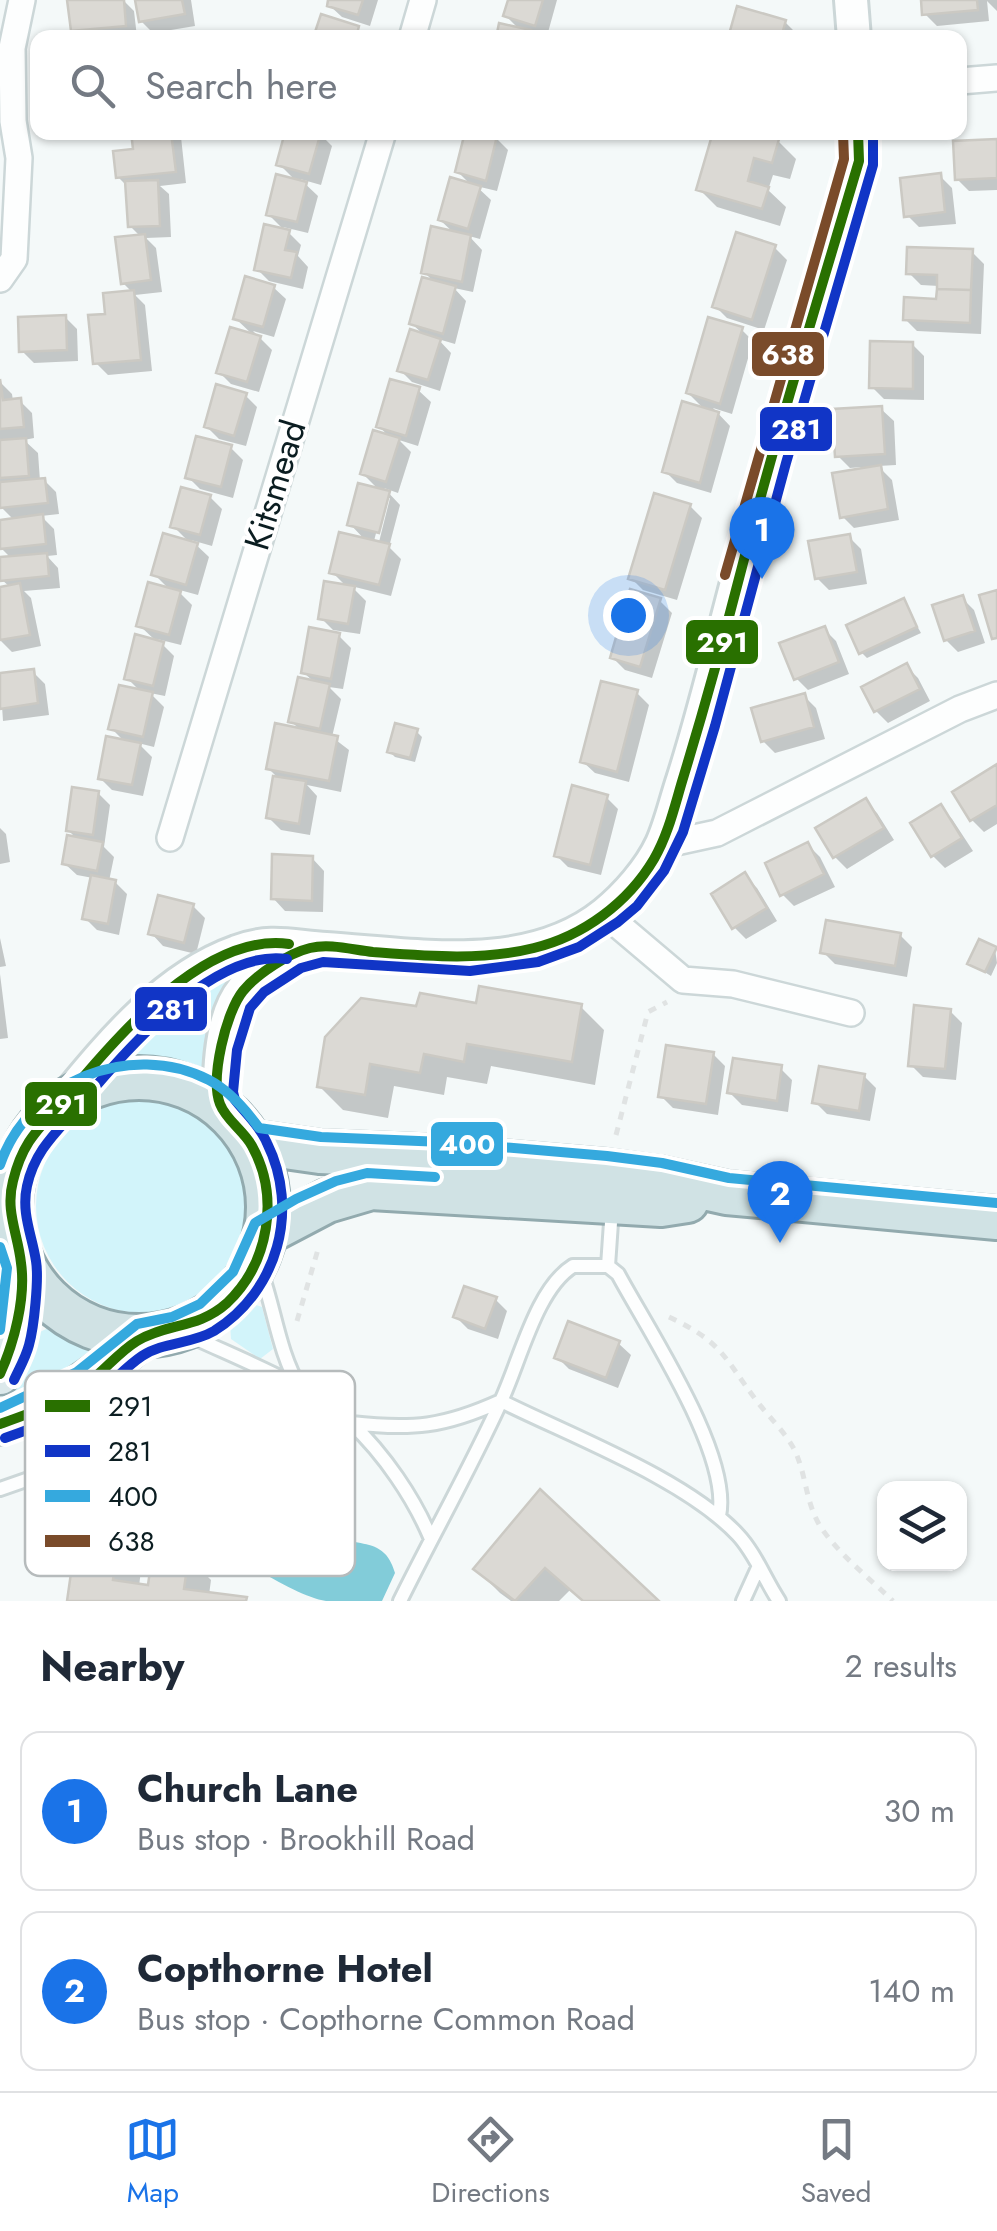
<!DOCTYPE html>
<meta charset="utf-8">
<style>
body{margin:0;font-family:Jost,sans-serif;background:#f2f2f3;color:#1f2937}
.controls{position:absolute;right:30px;bottom:30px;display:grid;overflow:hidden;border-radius:20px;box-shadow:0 2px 8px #0004}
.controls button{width:90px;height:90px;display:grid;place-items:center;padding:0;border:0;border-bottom:2px solid #e0e1e3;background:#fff;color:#1f2937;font:50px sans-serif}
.you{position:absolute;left:628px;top:615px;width:35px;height:35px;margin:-25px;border:8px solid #fff;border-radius:50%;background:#1a73e8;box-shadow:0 0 0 15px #1a73e833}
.badge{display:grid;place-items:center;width:65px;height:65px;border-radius:50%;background:#1a73e8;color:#fff;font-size:32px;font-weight:700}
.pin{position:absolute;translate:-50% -82px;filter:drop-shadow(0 2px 5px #0008)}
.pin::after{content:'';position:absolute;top:52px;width:35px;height:30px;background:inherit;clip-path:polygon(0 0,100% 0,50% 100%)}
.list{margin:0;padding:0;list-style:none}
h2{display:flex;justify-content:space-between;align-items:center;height:130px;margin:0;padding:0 40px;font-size:42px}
h2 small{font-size:32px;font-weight:400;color:#747a83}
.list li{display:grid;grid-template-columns:65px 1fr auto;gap:30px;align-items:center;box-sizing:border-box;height:160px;margin:0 20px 20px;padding:0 20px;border:2px solid #e0e1e3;border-radius:20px}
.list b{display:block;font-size:38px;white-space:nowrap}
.list p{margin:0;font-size:32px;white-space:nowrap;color:#747a83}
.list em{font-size:32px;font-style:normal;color:#747a83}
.icon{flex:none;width:55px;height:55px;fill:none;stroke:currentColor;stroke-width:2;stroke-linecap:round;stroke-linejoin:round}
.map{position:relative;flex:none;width:997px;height:1601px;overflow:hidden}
.search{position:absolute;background:#fff;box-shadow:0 2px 8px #0004;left:30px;right:30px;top:30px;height:110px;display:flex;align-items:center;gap:25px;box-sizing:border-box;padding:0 35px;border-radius:20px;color:#747a83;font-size:38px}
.sheet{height:490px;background:#fff}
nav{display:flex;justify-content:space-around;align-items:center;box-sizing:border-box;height:140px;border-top:2px solid #e0e1e3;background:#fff;font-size:28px;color:#747a83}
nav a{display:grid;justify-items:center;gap:5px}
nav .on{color:#1a73e8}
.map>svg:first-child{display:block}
.green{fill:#d2f4fa}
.water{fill:#82ccd9}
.shadow{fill:#0003;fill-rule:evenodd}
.building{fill:#dbd9d4;stroke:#cbc9c3;stroke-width:2.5}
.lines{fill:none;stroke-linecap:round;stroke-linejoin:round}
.service-casing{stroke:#ccd7d8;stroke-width:18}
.minor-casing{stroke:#ccd7d8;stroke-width:30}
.tertiary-casing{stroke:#ccd7d8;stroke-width:38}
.primary-casing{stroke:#92aaae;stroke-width:45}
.trunk-casing{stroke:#92aaae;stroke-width:48}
.path{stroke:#e0e3e3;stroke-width:5;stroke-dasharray:8 8;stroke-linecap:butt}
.service{stroke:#fdfefe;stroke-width:12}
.minor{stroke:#fdfefe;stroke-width:25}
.tertiary{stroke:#fdfefe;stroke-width:32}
.primary{stroke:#dce9eb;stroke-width:40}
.trunk{stroke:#d0e2e4;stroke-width:42}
.bus-1-casing{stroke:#fff;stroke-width:18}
.bus-2-casing{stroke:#fff;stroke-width:18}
.bus-3-casing{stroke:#fff;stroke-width:18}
.bus-4-casing{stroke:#fff;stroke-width:18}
.bus-1{stroke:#297000;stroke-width:10}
.bus-2{stroke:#1135c6;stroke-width:10}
.bus-3{stroke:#35a9de;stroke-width:10}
.bus-4{stroke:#7a4b2a;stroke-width:10}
.labels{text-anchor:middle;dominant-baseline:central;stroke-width:8;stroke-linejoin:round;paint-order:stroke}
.street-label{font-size:35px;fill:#0b1d21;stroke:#fff}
.key{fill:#fff;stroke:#b6bbbc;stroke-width:2.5}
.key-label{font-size:28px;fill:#0b1d21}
.line-badge{stroke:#fff;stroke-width:4}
.badge-label{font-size:28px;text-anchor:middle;font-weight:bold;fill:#fff}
</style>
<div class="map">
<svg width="997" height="1601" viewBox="0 0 997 1601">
<rect width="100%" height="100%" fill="#f4f9f9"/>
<!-- green -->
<path class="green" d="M232,965L239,973C213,1004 207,1032 206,1072L135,1056C146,1013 197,988 232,965Z
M36 1206a107 107 0 1 1 214 0a107 107 0 1 1-214 0Z
M250,1303L262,1307L273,1349L260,1359L231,1339L230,1323Z
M52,1326L92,1345L98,1361L0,1412V1399L16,1379L36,1334Z"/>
<!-- water -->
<path class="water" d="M207,1443C259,1442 258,1487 293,1512C308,1522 323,1532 341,1538C355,1544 373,1542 384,1553C390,1558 393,1567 395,1573L382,1601C364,1601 344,1601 326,1601C288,1595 215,1541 179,1520C151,1490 174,1458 207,1443Z"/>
<!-- shadow -->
<path class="shadow" d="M70,0H123L134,11L137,37L81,38L73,30Z
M137,0H191L195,26L153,33L141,21Z
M331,0H378L370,26L342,17L329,5Z
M510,0H557L547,36L527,30L534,38H498L521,31L506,16Z
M923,0H997V11L987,1L989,21L937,26L925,14Z
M785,22L797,34L796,38H731Z
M117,132H177L181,137L186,183L160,186L169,194L171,237L146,238L156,248L162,292L135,295L145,305L152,371L108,375L96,363L108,316L133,293L123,283L141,237L130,226L128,187L118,177L136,152L134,137L123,138Z
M468,132L491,136L487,132H516L514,140L492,134L508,150L497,191L476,186L491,200L480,239L469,236L482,250L473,292L454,288L466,301L455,344L438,339L451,353L440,391L412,382L400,370L425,336L411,323L435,283L424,272L455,234L440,220L472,186L458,172Z
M320,134L332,146L321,185L300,179L318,196L308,233L283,227L301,245L298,256L308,267L303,289L269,281L257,269L286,232L268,214L297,182L279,164Z
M778,141L796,159L790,179L773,175L768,190L786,207L780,226L717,207L699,189Z
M997,141V190L969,191L957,179Z
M940,176L952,188L956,224L919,227L907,215Z
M775,248L787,260L764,330L727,318L715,306Z
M972,252L984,264L981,334L917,331L905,319L939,301V286L921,285L909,273Z
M273,287L286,299L274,337L253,331L272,350L259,392L231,384L219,372L254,336L235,318Z
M65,317L77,329L78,361L34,363L22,351Z
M741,329L753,341L732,414L713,408L730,426L711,493L677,483L665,471L706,411L688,393Z
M912,344L924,356V400L884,399L872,387Z
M0,382L12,394L13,401H20L32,413L34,438L24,440L38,453L40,481L44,480L56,492L59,514L41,516L54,529L57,555L47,556L58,568L60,588L24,591L31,598L41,646L12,652L0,640V589L10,587L2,580L12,559L1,548L0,522L14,520L1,507L0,502Z
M418,390L431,402L418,446L399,440L411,452L398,493L384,488L400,505L389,547L401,559L391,596L351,586L366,601L360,634L333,630L351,648L343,689L329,687L341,699L332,737L349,750L341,792L307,785L317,796L310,835L281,830L269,818L276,776L268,768L301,731L291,721L315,683L303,672L338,635L321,618L347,587L332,572L366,541L350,524L380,491L362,473L390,438L379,426ZM385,498H390L378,546L373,545Z
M245,395L257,407L246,446L219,439L206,426Z
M881,409L894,421L896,465L878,466L892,480L899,520L854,528L842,516L862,467L850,468L838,456Z
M231,448L243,460L233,498L200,489L188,477Z
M210,497L222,509L212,546L191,540L209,557L198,595L176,589L192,605L181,645L157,639L174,656L165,696L150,693L164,707L154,747L138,743L152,757L143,796L112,790L100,778L125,742L111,728L141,692L127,678L157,642L139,625L170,590L154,574L190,543L173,526Z
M690,506L702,518L677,600L643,590L631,578Z
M849,537L861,549L867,584L829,590L817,578Z
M962,598L974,610L985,643L958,652L946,640Z
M660,601L672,613L652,678L625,670L613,658Z
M903,601L921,633L867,658L861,652Z
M824,629L836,641L849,674L808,690L796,678Z
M906,666L918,678L930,701L888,723L876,711Z
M33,672L45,684L49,715L3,721L0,676Z
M637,693L649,705L629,782L595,773L582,761Z
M804,696L816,708L825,739L775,753L763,741Z
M417,732L422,737L415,762L395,757L390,752Z
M997,767V824L984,832L972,820Z
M98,793L110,805L104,847L114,857L109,881L115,882L127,894L119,935L97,930L85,918L93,878L77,875L64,863L78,840L68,830Z
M606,797L618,809L601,875L568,867L556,855Z
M865,801L877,813L894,840L847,869L835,857Z
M940,807L952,819L973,851L945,868L933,856L913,824Z
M0,828L6,834L10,862L0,864Z
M808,845L820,857L835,887L794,906L782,894Z
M312,858L324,871L323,912L285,911L273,898Z
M745,876L757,888L777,921L746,939L734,927Z
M193,906L205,918L196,954L163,946L151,933Z
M900,935L912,947L907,977L835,964L823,952Z
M0,938L6,966L0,967Z
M995,949L997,963L991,976L970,963Z
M0,974L8,1038L0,1039Z
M478,1006L581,1007L604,1030L595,1085L491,1066L487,1084L447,1077L444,1095L394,1086L388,1118L343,1110L319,1086L418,1009Z
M950,1011L962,1023L956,1080L923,1077L911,1065Z
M713,1054L725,1066L718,1115L673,1108L661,1096Z
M780,1068L792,1080L788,1112L742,1105L730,1093Z
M864,1076L876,1088L870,1121L827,1114L815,1102Z
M495,1299L507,1311L498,1339L468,1329L456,1317Z
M618,1343L631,1355L618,1388L569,1369L557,1357Z
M540,1493L656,1601H583L570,1590L559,1601H511L500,1593L476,1569Z
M118,1539L142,1563L139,1586L150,1588L187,1556L211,1580L209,1595L247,1601H70Z"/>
<!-- building -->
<path class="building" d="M67,0H124L126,26L71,31Z
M135,0H182L185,14L139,22Z
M328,0H363L358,15L327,6Z
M508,0H543L535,26L503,16Z
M921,0H977L978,10L922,15Z
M737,6L786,20L781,38H728Z
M321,14L359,26L356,38H313Z
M499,23L531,30L529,38H496Z
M131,132H171L176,172L116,178L113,151L133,149Z
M285,132H321L309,174L276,165Z
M465,132L497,136L486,181L455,172Z
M713,132H758L779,139L772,163L754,158L748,181L769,187L762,209L696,190Z
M997,139V178L955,180L953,141Z
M941,173L945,212L904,217L900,178Z
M276,174L307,182L297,222L266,215Z
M450,177L481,186L468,229L438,220Z
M158,180L160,226L128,227L125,181Z
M264,224L290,230L285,250L297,252L291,278L254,270Z
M431,226L471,235L462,282L421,273Z
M736,232L776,245L752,320L712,307Z
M145,234L151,280L121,284L115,237Z
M907,247L973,249L971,290L937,289V275L906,274Z
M245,276L275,285L263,327L233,319Z
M422,277L456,286L443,334L409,324Z
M937,289L971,290L970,323L903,320L904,297L936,299Z
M134,290L141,360L93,364L88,315L105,314L103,293Z
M66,315L67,350L19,352L18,317Z
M708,317L743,327L720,404L686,393Z
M230,327L261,336L247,382L216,373Z
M410,329L441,339L428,380L397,371Z
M870,341L913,342V389L869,388Z
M0,379L3,400L21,398L24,427L0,429Z
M390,379L420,387L406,436L376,427Z
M216,384L247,393L234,436L204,427Z
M682,401L719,412L700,483L662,472Z
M882,406L885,454L835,457L832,409Z
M373,430L400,438L386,482L360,474Z
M196,436L232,445L221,487L185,478Z
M26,438L29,476L0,478V440Z
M881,465L888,509L840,518L832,473Z
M45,478L48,503L0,508V482Z
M358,483L390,491L379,533L347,525Z
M181,487L211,495L200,535L170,527Z
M654,493L691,504L665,590L628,579Z
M43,514L46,544L0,549V520Z
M339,532L390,544L379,585L329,573Z
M163,533L198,543L186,585L151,575Z
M850,534L857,572L815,579L808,541Z
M47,553L49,576L0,581V557Z
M324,581L355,586L348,624L318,619Z
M148,582L181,591L169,635L136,626Z
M20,583L30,635L0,640V587Z
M630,589L661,598L640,667L610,658Z
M997,590V638L992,639L979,595Z
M963,595L975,631L944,641L932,605Z
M904,598L917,627L859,654L846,625Z
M825,626L839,662L794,680L779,643Z
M309,627L340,633L331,679L301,673Z
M135,634L164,642L153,686L124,679Z
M907,663L920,689L874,712L861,687Z
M34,669L38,703L0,709V673Z
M298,677L330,684L320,729L288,722Z
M601,681L638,690L617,772L580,762Z
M119,685L153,692L143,737L108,729Z
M805,693L814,727L761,742L751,708Z
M275,723L338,736L329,781L266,769Z
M395,723L418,729L410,758L387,752Z
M106,736L141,743L132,785L98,779Z
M997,764V805L970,821L952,792Z
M273,776L306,781L299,824L266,818Z
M572,785L608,795L590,865L554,856Z
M72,787L99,791L93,835L66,831Z
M866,798L884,828L833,858L815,828Z
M941,804L962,838L931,857L910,823Z
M67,835L103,842L97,871L62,864Z
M808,842L824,874L780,896L765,863Z
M272,854L313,856L312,901L271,899Z
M745,872L767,908L732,929L711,894Z
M91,875L116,880L108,924L82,919Z
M158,895L194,904L184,943L148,934Z
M826,920L901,933L895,966L820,953Z
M979,939L997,947L985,972L967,964Z
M479,986L582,1004L572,1062L467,1044L464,1062L424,1054L420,1073L370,1064L365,1095L317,1087L325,1037L361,998L416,1006L420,993L476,1003Z
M914,1005L951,1009L945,1069L908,1066Z
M666,1045L714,1052L706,1104L658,1097Z
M733,1058L782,1065L777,1101L727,1093Z
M819,1066L865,1074L859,1111L812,1103Z
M464,1286L497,1297L485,1329L453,1317Z
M568,1321L620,1341L606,1378L554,1358Z
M540,1489L659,1601H583L545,1568L515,1601L473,1569Z
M77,1531L119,1537L113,1580L148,1585L153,1549L189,1554L184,1589L247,1597L246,1601H67Z"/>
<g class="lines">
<defs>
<path id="service" d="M612,1208L608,1266L618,1274C648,1330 732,1455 719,1516
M257,1261C274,1302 277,1350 300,1388
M180,1331C231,1356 311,1385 351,1423C384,1454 414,1498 431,1539
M351,1423C412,1430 444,1427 501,1401C571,1436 686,1479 738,1535C755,1553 765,1580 779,1601
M0,1489L255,1400L301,1390
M400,1601C433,1534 470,1469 501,1401C520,1361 536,1289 573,1266H608
M743,1601L758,1568"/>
<path id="minor" d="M412,38L423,0
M960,81L997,78
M0,279L14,259L19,158L13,121L12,48L22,0
M170,838L383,132
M662,845L717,833L960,709L997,695
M605,914L683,980L733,984L851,1013"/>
<path id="tertiary" d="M851,0L854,38
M62,1103C110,1045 164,978 237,952C270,939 293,947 326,949C417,955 528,976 605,914C626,897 650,870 662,844C671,824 676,801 683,780C707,705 724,629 745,553C781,422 821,292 859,161L858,132
M220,1106C219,1072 220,1018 243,990C258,971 289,959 310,948"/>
<path id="primary" d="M0,1374L15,1340L22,1265
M0,1424C62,1402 93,1379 143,1337"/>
<path id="trunk" d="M10 1207a129 129 0 1 1 258 0a129 129 0 1 1-258 0Z
M251,1142L320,1152L442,1157L606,1171L659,1178L727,1193L997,1218
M266,1233L327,1201L371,1188L661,1205L687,1201"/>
</defs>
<!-- service casing -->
<use href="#service" class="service-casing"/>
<!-- minor casing -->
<use href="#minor" class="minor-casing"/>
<!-- tertiary casing -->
<use href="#tertiary" class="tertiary-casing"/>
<!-- primary casing -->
<use href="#primary" class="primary-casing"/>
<!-- trunk casing -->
<use href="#trunk" class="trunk-casing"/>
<!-- path -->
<path class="path" d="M616,1135L648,1012L667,1002
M669,1317C722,1342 723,1356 756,1400C768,1416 785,1432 794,1449C807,1475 805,1504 822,1529C841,1556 869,1578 893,1601
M297,1321L319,1246"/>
<!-- service -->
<use href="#service" class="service"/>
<!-- minor -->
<use href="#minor" class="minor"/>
<!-- tertiary -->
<use href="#tertiary" class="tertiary"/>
<!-- primary -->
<use href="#primary" class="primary"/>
<!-- trunk -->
<use href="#trunk" class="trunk"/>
<defs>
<path id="bus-1" d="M0,1374C14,1343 26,1298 21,1263C18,1234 5,1211 13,1181C24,1136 43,1126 70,1093C117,1036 206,932 289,944
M0,1424C31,1413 63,1402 89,1382C106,1369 119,1352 137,1341C167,1323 198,1329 227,1303C269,1263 280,1197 252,1146C244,1131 226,1120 220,1104C210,1078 226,1012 243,991C257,974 289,953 310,948C330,943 353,950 373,952C426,956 482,961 534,948C583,936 628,903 654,859C669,833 675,804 684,775C705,706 724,637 742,567C777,431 819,296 859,161L858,132"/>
<path id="bus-2" d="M14,1380C19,1369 26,1357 29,1345C34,1327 39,1279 36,1261C32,1235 21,1213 27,1186C35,1149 58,1131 81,1104C123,1053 213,948 287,959
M5,1438C39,1426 73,1413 101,1391C115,1380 127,1366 142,1356C163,1342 192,1344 214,1331C278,1291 300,1210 267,1143C260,1126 246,1114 235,1100L233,1092L237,1050L250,1008L264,992L301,968L323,962L470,971L538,962L579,947L618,922L637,906L664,871L683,832L715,726L786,463L873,165V132"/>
<path id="bus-3" d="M0,1165C28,1081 130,1040 209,1080C230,1091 246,1110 259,1128L321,1137L443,1142L607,1156L662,1163L729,1178L997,1203
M0,1247L7,1268L0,1330
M0,1408L77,1372L137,1324L172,1317L200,1304L233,1272L255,1223L296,1199L336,1181L367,1173L435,1177"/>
<path id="bus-4" d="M725,575L844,159L843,133"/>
</defs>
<!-- bus-1 casing -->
<use href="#bus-1" class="bus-1-casing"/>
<!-- bus-2 casing -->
<use href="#bus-2" class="bus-2-casing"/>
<!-- bus-3 casing -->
<use href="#bus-3" class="bus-3-casing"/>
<!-- bus-4 casing -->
<use href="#bus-4" class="bus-4-casing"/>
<!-- bus-1 -->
<use href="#bus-1" class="bus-1"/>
<!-- bus-2 -->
<use href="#bus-2" class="bus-2"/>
<!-- bus-3 -->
<use href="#bus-3" class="bus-3"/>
<!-- bus-4 -->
<use href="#bus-4" class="bus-4"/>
</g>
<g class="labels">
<!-- street labels -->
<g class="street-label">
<text transform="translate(275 485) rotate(-73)">Kitsmead</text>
</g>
</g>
<!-- legend -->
<rect x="25" y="1371" width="330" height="205" rx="15" class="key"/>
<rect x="45" y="1400" width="45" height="12" fill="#297000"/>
<rect x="45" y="1445" width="45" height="12" fill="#1135c6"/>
<rect x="45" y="1490" width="45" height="12" fill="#35a9de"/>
<rect x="45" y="1535" width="45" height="12" fill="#7a4b2a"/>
<g class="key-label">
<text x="108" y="1416">291</text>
<text x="108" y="1461">281</text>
<text x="108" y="1506">400</text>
<text x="108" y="1551">638</text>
</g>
<g class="line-badge">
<rect x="750" y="330" width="76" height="48" rx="10" fill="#7a4b2a"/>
<rect x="758" y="405" width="76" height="48" rx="10" fill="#1135c6"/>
<rect x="684" y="618" width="76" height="48" rx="10" fill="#297000"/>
<rect x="133" y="985" width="76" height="48" rx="10" fill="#1135c6"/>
<rect x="23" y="1080" width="76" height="48" rx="10" fill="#297000"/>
<rect x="429" y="1120" width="76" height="48" rx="10" fill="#35a9de"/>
</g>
<g class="badge-label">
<text x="788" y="364">638</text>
<text x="796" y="439">281</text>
<text x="722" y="652">291</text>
<text x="171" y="1019">281</text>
<text x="61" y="1114">291</text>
<text x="467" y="1154">400</text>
</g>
</svg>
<div class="controls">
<button><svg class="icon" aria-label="layers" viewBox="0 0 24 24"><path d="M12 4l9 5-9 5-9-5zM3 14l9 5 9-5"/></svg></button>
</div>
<div class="you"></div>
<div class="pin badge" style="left:762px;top:579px">1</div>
<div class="pin badge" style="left:780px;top:1243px">2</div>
<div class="search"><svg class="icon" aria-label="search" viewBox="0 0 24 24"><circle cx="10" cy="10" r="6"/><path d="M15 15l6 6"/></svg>Search here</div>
</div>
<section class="sheet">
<h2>Nearby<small>2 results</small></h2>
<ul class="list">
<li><span class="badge">1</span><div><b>Church Lane</b><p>Bus stop · Brookhill Road</p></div><em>30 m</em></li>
<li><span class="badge">2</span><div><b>Copthorne Hotel</b><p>Bus stop · Copthorne Common Road</p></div><em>140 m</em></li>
</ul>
</section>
<nav>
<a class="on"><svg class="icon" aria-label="map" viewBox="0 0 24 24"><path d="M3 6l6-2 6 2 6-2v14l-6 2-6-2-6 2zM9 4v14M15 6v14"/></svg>Map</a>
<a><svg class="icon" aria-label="directions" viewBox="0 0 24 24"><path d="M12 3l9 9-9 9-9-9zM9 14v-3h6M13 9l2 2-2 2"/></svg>Directions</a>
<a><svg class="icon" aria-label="saved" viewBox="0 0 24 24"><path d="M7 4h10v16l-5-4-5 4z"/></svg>Saved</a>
</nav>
